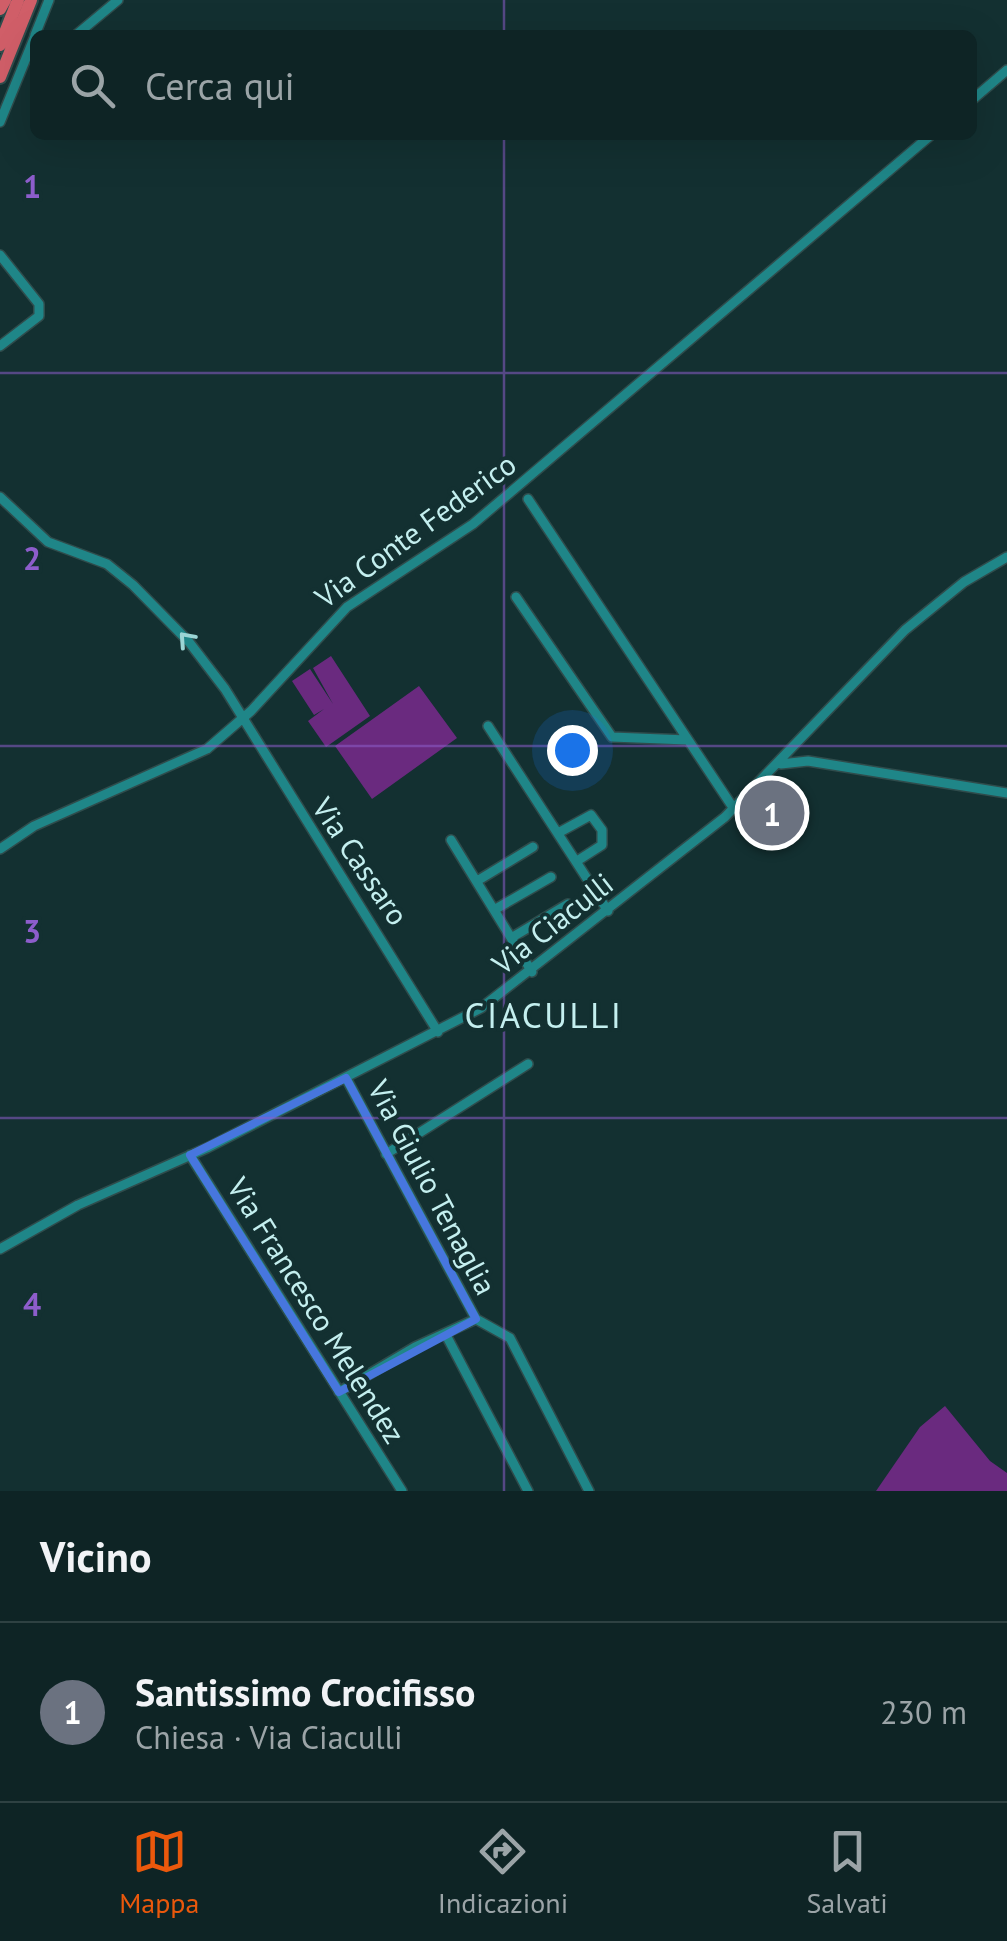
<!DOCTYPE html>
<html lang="it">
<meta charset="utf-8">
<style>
body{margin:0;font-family:"PT Sans",sans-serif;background:#172c2d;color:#f1f3f6}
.you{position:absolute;left:572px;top:750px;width:35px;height:35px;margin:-25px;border:8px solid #fff;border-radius:50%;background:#1a73e8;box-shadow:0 0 0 15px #1a73e833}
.badge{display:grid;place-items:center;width:65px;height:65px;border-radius:50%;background:#ea580c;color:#fff;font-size:32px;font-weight:700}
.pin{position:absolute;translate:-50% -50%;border:5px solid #fff;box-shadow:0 2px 10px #0006}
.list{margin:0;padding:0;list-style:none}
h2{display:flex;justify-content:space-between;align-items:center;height:130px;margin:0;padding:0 40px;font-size:42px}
h2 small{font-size:32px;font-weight:400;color:#9ba4a7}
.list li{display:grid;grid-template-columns:65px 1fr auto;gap:30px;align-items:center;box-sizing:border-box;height:180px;padding:0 40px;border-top:2px solid #2e4142}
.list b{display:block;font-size:38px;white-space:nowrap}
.list p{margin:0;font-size:32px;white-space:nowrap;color:#9ba4a7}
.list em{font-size:32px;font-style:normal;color:#9ba4a7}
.icon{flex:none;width:55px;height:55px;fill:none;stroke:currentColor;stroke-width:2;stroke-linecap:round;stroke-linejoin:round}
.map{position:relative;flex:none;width:1007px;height:1491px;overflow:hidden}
.search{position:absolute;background:#0e2425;box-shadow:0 10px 40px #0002;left:30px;right:30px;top:30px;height:110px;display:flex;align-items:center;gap:25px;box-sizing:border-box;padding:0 35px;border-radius:15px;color:#9ba4a7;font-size:38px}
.sheet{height:310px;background:#0e2425}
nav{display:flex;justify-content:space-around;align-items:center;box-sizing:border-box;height:140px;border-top:2px solid #2e4142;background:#0e2425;font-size:28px;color:#9ba4a7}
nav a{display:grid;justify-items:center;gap:5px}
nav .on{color:#ea580c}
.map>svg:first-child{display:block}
.green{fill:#6a2a7f}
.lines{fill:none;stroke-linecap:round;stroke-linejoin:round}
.minor-casing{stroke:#2f4c4c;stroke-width:12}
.highway-casing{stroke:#2f4c4c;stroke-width:16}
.minor{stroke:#1f8688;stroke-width:9}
.highway{stroke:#d05e68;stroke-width:12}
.oneway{stroke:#9bd5d5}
.marked{fill:none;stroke:#4776de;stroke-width:8;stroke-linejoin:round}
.grid{fill:none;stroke:#8d5dcb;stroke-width:2.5;stroke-opacity:0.55}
.labels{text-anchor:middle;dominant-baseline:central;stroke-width:8;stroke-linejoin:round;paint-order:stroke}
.street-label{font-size:30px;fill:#c4efef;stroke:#133031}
.quarter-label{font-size:35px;letter-spacing:2.5px;fill:#c4efef;stroke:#133031}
.grid-label{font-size:32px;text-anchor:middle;font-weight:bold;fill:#8d5dcb;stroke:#133031;stroke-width:8;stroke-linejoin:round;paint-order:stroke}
</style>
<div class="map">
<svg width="1007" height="1491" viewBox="0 0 1007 1491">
<rect width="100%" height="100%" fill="#133031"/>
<!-- green -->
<path class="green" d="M331,656L370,716L326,747L308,721L324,709L314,715L292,681L310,669L333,704L313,668Z
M419,686L457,738L372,799L335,746Z
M945,1406L990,1461L1007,1473V1491H876L920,1427Z"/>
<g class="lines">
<defs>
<path id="minor" d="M35,35L49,0
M76,35L118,0
M972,100L1007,70
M0,122L35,36
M0,255L39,304V316L0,346
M0,497L48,542L107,564L133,585L189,642L225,689L438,1032
M528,499L734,809
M516,597L612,737L687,740
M488,726L608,911
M781,764L808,761L1007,793
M558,833L591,815L602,830V845L577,861
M451,840L532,972
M0,849L34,826L207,749L251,711L347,607L473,524L931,135
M477,881L533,847
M494,910L551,877
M511,938L568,904
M346,1078L476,1319
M386,1154L528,1064
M190,1155L402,1491
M0,1249L78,1205L207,1148L481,1008L725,817L905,630L964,582L1007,557
M476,1319L510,1338L589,1491
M446,1335L528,1491
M339,1392L415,1347L476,1319"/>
<path id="highway" d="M0,9L5,0
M0,45L18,0
M0,77L31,0"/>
</defs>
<!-- minor casing -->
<use href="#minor" class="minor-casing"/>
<!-- highway casing -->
<use href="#highway" class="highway-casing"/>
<!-- minor -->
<use href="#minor" class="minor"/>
<!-- highway -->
<use href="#highway" class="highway"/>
</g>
<!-- one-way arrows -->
<defs><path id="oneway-chevron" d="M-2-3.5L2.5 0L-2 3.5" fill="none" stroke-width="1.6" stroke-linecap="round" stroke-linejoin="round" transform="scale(2.5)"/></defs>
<use class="oneway" href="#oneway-chevron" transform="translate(186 639) rotate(-132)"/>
<!-- marked area -->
<path class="marked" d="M346,1078L476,1319L339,1392L190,1155Z"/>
<!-- grid -->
<path class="grid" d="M504,0V35M504,135V1491M0,373H1007M0,746H1007M0,1118H1007"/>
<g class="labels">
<!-- street labels -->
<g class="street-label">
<text transform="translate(415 530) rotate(-36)">Via Conte Federico</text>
<text transform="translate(361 861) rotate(56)">Via Cassaro</text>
<text transform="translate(552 923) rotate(-38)">Via Ciaculli</text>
<text transform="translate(433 1187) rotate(62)">Via Giulio Tenaglia</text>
<text transform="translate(317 1310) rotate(58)">Via Francesco Melendez</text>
</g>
<!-- quarter labels -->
<g class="quarter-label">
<text x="544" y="1015">CIACULLI</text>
</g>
</g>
<g class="grid-label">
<text x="32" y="198">1</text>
<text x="32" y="570">2</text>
<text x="32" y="943">3</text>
<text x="32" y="1316">4</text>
</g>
</svg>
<div class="you"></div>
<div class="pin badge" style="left:772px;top:813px;background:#6b7280">1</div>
<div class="search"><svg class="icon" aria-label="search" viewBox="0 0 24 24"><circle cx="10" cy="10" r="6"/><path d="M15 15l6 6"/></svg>Cerca qui</div>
</div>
<section class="sheet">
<h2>Vicino<small></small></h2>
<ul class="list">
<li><span class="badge" style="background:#6b7280">1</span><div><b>Santissimo Crocifisso</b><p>Chiesa · Via Ciaculli</p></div><em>230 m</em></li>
</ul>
</section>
<nav>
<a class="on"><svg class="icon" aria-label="map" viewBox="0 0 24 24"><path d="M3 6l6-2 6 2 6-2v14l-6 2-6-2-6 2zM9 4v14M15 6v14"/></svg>Mappa</a>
<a><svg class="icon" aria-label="directions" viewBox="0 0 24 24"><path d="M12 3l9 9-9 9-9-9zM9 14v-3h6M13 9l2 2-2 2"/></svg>Indicazioni</a>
<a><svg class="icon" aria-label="saved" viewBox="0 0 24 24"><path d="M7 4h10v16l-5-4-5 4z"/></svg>Salvati</a>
</nav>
